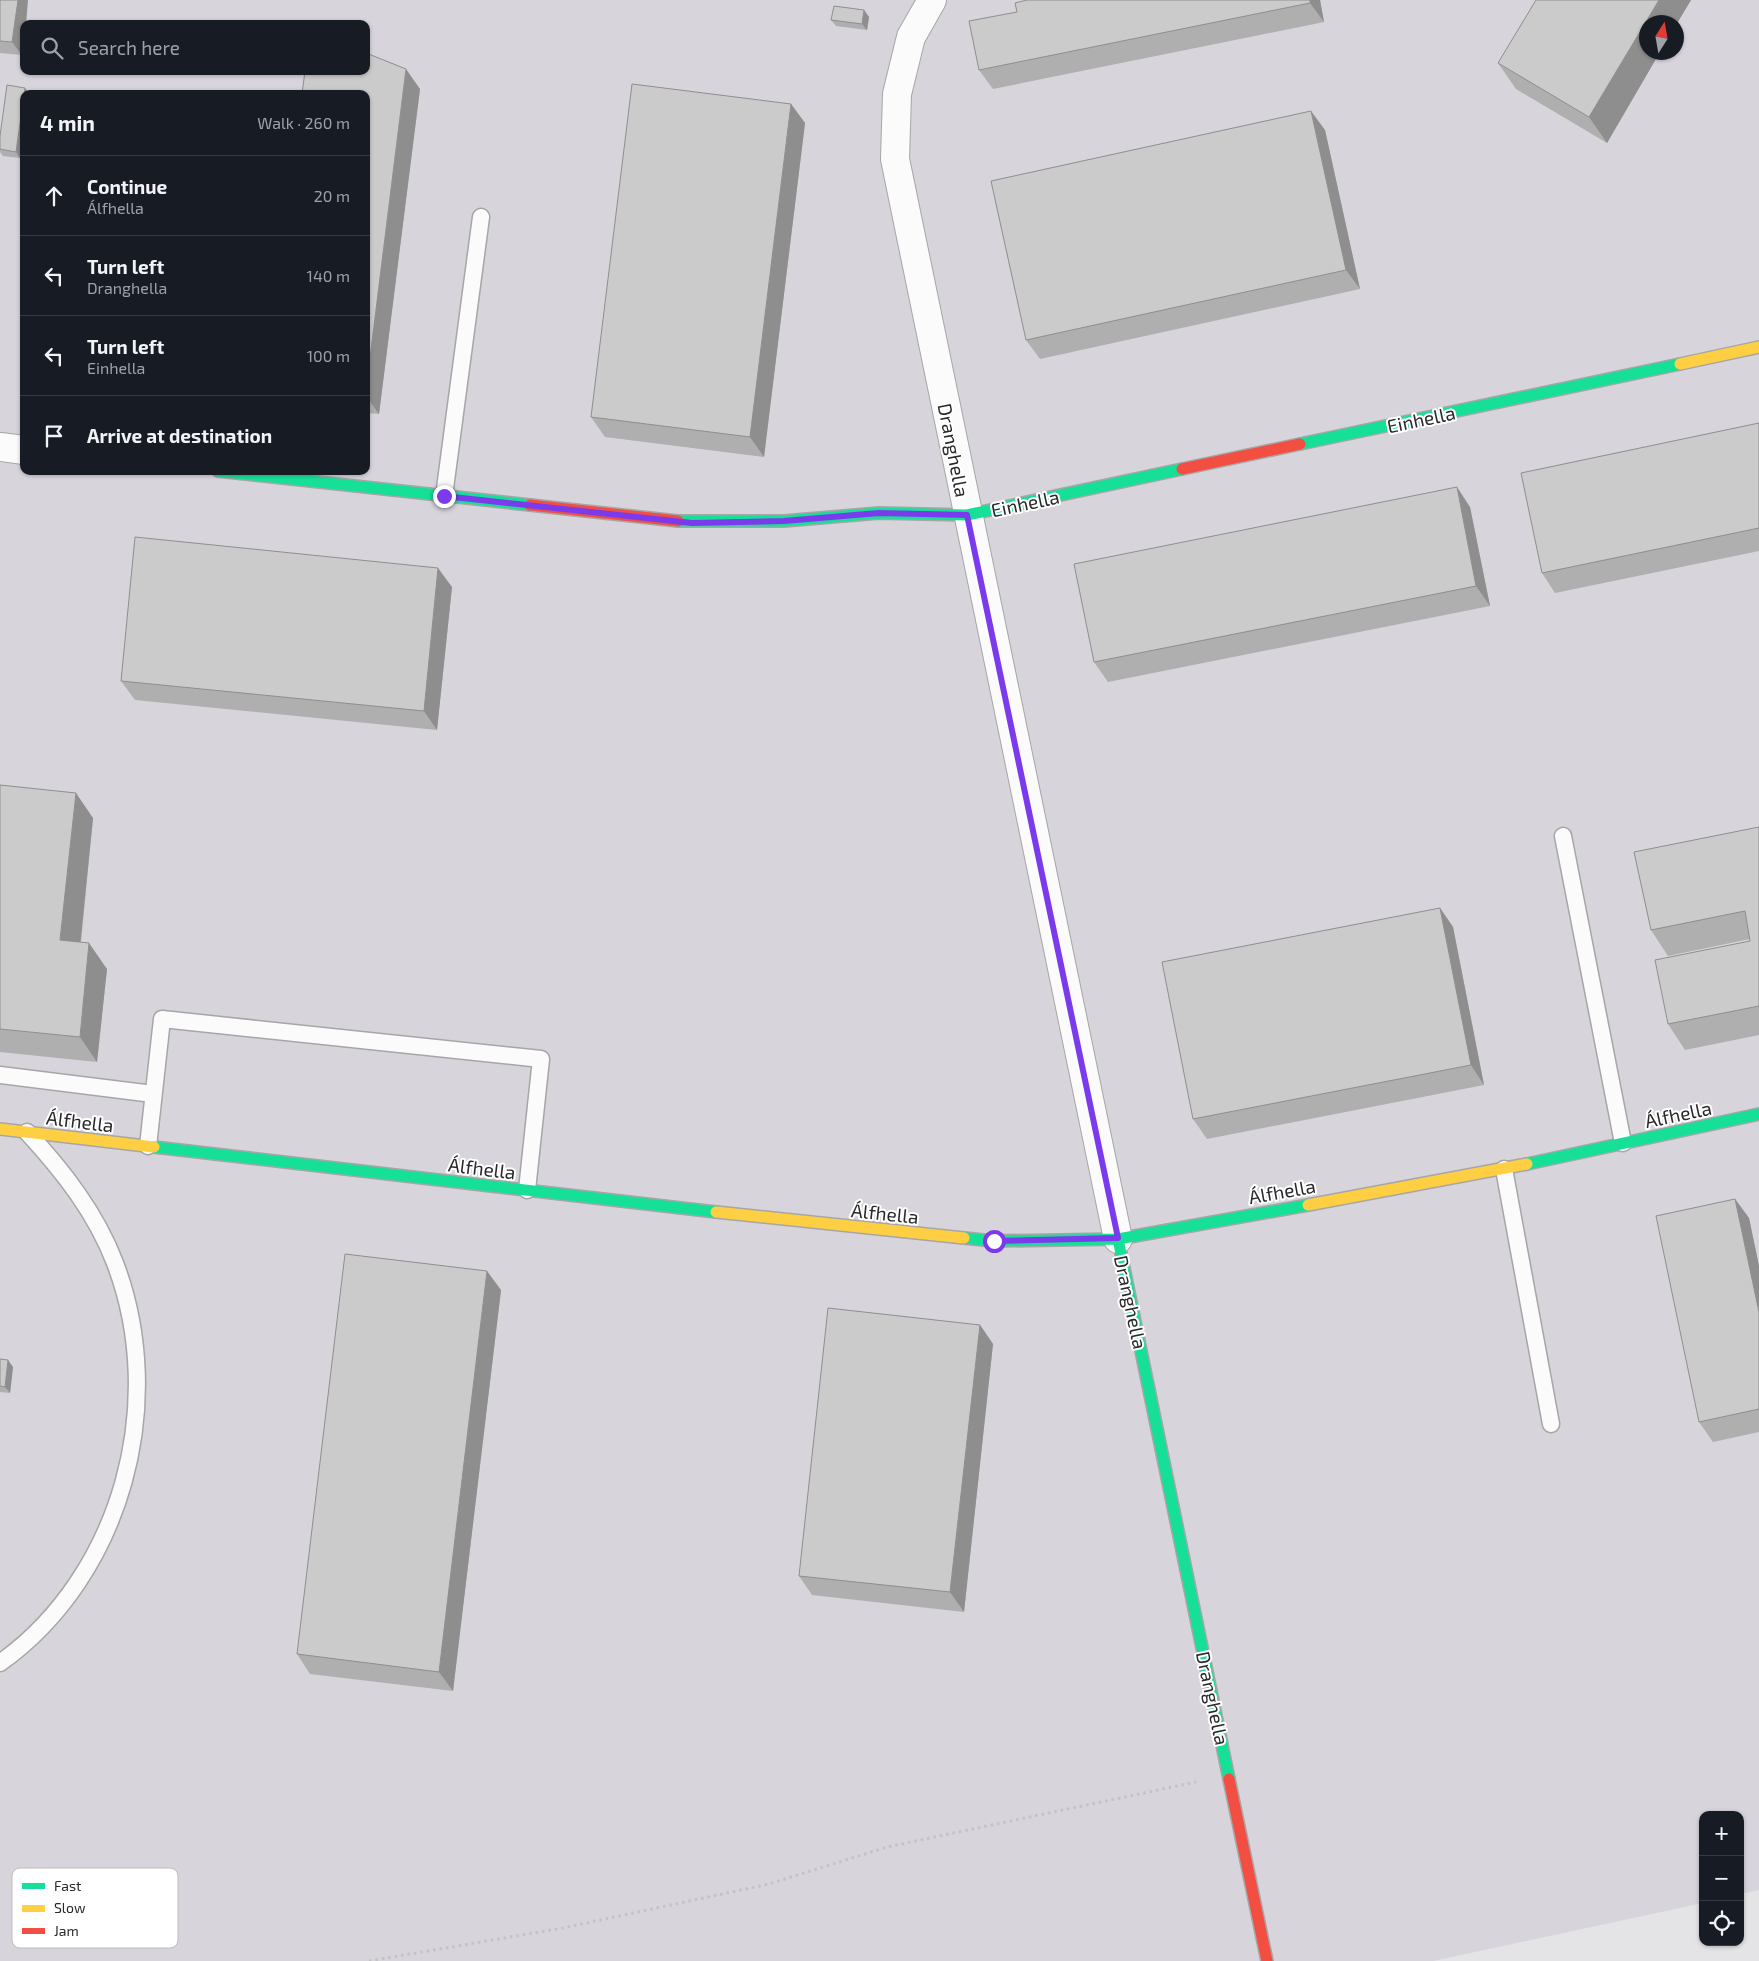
<!DOCTYPE html>
<meta charset="utf-8">
<style>
body{margin:0;font-family:"Exo 2",sans-serif;background:#20242c;color:#f1f3f6}
.controls{position:absolute;right:15px;bottom:15px;display:grid;overflow:hidden;border-radius:10px;box-shadow:0 1px 4px #0004}
.controls button{width:45px;height:45px;display:grid;place-items:center;padding:0;border:0;border-bottom:1px solid #363941;background:#171b24;color:#f1f3f6;font:25px sans-serif}
.compass{position:absolute;left:1639px;top:15px;width:45px;height:45px;border-radius:50%;background:#171b24;box-shadow:0 1px 4px #0004;rotate:11deg}
.stop{position:absolute;width:15px;height:15px;margin:-11px;border:4px solid #7c3aed;border-radius:50%;background:#fff}
.stop.end{background:#7c3aed;border-color:#fff;box-shadow:0 1px 5px #0008}
.list{margin:0;padding:0;list-style:none}
h2{display:flex;justify-content:space-between;align-items:center;height:65px;margin:0;padding:0 20px;font-size:21px}
h2 small{font-size:16px;font-weight:400;color:#9ea1a6}
.list li{display:grid;grid-template-columns:32px 1fr auto;gap:15px;align-items:center;box-sizing:border-box;height:80px;padding:0 20px;border-top:1px solid #363941}
.list b{display:block;font-size:19px;white-space:nowrap}
.list p{margin:0;font-size:16px;white-space:nowrap;color:#9ea1a6}
.list em{font-size:16px;font-style:normal;color:#9ea1a6}
.icon{flex:none;width:28px;height:28px;fill:none;stroke:currentColor;stroke-width:2;stroke-linecap:round;stroke-linejoin:round}
.map{position:relative;flex:none;width:1759px;height:1961px;overflow:hidden}
.search{position:absolute;background:#171b24;box-shadow:0 1px 4px #0004;left:20px;top:20px;width:350px;height:55px;display:flex;align-items:center;gap:12px;box-sizing:border-box;padding:0 18px;border-radius:10px;color:#9ea1a6;font-size:19px}
.panel{position:absolute;background:#171b24;box-shadow:0 1px 4px #0004;left:20px;top:90px;width:350px;height:385px;border-radius:10px}
.map>svg:first-child{display:block}
.built{fill:#d7d4db;fill-rule:evenodd}
.lines{fill:none;stroke-linecap:round;stroke-linejoin:round}
.lane-casing{stroke:#a6a6a7;stroke-width:19}
.street-casing{stroke:#a6a6a7;stroke-width:30}
.fast-casing{stroke:#a6a6a7;stroke-width:14}
.slow-casing{stroke:#a6a6a7;stroke-width:14}
.jam-casing{stroke:#a6a6a7;stroke-width:14}
.path{stroke:#c4c3c4;stroke-width:3;stroke-dasharray:2.5 4;stroke-linecap:butt}
.lane{stroke:#fbfbfb;stroke-width:16}
.street{stroke:#fbfbfb;stroke-width:28}
.fast{stroke:#16e098;stroke-width:11}
.slow{stroke:#ffcf43;stroke-width:11}
.jam{stroke:#f24e42;stroke-width:11}
.wall{fill:#afafaf}
.shaded-wall{fill:#8f8e8e}
.building{fill:#cccbcb;stroke:#8f8e8e}
.route{stroke:#7c3aed;stroke-width:6}
.labels{text-anchor:middle;dominant-baseline:central;stroke-width:4;stroke-linejoin:round;paint-order:stroke}
.street-label{font-size:19px;fill:#29282a;stroke:#fff}
.key{fill:#fff;stroke:#bfbebf;stroke-width:1}
.key-label{font-size:14px;fill:#29282a}
</style>
<div class="map">
<svg width="1759" height="1961" viewBox="0 0 1759 1961">
<rect width="100%" height="100%" fill="#e4e3e5"/>
<!-- built -->
<path class="built" d="M0,0H1759V1890L1740,1894V1815H1703V1903L1433,1961H0ZM1646,22H1676V52H1646ZM24,24H366V71H24ZM24,94H366V471H24Z"/>
<g class="lines">
<defs>
<path id="lane" d="M444,496L481,217
M1563,836L1623,1143
M0,1075L153,1094
M148,1146L162,1019L541,1059L527,1190
M1504,1169L1551,1424
M0,1663C123,1575 168,1402 115,1263C96,1213 63,1171 27,1132"/>
<path id="street" d="M932,0L911,37L897,94L895,159L1118,1239
M0,447L24,450"/>
<path id="fast" d="M1300,444L1680,364
M218,471L530,505
M678,521H784L879,513L967,515L1182,469
M154,1147L716,1212
M1527,1164L1759,1114
M964,1238L993,1241L1118,1239L1308,1205
M1118,1239L1229,1779"/>
<path id="slow" d="M1680,364L1759,347
M0,1129L154,1147
M1308,1205L1527,1164
M716,1212L964,1238"/>
<path id="jam" d="M1182,469L1300,444
M530,505L678,521
M1229,1779L1267,1961"/>
</defs>
<!-- lane casing -->
<use href="#lane" class="lane-casing"/>
<!-- street casing -->
<use href="#street" class="street-casing"/>
<!-- fast casing -->
<use href="#fast" class="fast-casing"/>
<!-- slow casing -->
<use href="#slow" class="slow-casing"/>
<!-- jam casing -->
<use href="#jam" class="jam-casing"/>
<!-- path -->
<path class="path" d="M369,1961L563,1928L769,1884L887,1847L1196,1782"/>
<!-- lane -->
<use href="#lane" class="lane"/>
<!-- street -->
<use href="#street" class="street"/>
<!-- fast -->
<use href="#fast" class="fast"/>
<!-- slow -->
<use href="#slow" class="slow"/>
<!-- jam -->
<use href="#jam" class="jam"/>
</g>
<!-- wall -->
<path class="wall" d="M0,0L24,24V39L22,55L0,53Z
M1320,0L1324,22L993,89L979,70Z
M1691,0L1676,25V22L1646,52H1660L1607,143L1516,89L1498,63Z
M864,10L869,17L867,30L836,26L831,20Z
M25,88L20,158L3,156L0,152V136Z
M420,89L379,414L366,413V94Z
M791,104L805,123L764,457L605,437L591,417Z
M1325,130L1360,289L1040,359L1026,340Z
M1759,423V551L1555,593L1542,573Z
M1470,507L1490,606L1108,682L1094,662Z
M452,587L437,730L135,700L121,681Z
M0,785L93,818L81,942L107,969L97,1062L0,1052Z
M1759,827V1035L1685,1050L1668,1024L1750,941V939L1668,956L1651,930Z
M1440,908L1453,927L1484,1085L1207,1139L1193,1119Z
M1735,1199L1749,1218L1759,1266V1432L1713,1442L1699,1422Z
M501,1290L453,1691L310,1674L297,1654Z
M980,1325L993,1344L964,1612L812,1595L799,1576Z
M0,1359L13,1367L10,1393L0,1392Z"/>
<!-- shaded-wall -->
<path class="shaded-wall" d="M18,0H28L26,24H24V39L22,55L12,42Z
M1310,0H1320L1324,22L1310,3Z
M1659,0H1691L1676,25V22H1646V52H1660L1607,143L1589,117Z
M864,10L869,17L867,30L862,24Z
M406,69L420,89L379,414L366,396V390Z
M25,88L29,94H24Z
M24,97V136L20,158L16,152Z
M791,104L805,123L764,457L750,437Z
M1311,111L1325,130L1360,289L1346,270Z
M1457,487L1470,507L1490,606L1476,586Z
M438,568L452,587L437,730L424,711Z
M76,793L93,818L78,966L60,940Z
M1440,908L1453,927L1484,1085L1471,1065Z
M89,943L107,969L97,1062L80,1037Z
M1735,1199L1749,1218L1759,1266V1312Z
M487,1271L501,1290L453,1691L439,1672Z
M980,1325L993,1344L964,1612L950,1592Z
M8,1360L13,1367L10,1393L5,1387Z"/>
<!-- building -->
<path class="building" d="M0,0H18L12,42L0,41Z
M1027,0H1310V3L979,70L969,21L1017,12L1015,3Z
M1536,0H1659L1589,117L1498,63Z
M834,6L864,10L862,24L831,20Z
M366,53L406,69L366,390V94H302L305,71H366Z
M632,84L791,104L750,437L591,417Z
M7,85L25,88L16,152L0,149V136Z
M1311,111L1346,270L1026,340L991,181Z
M1759,423V528L1542,573L1521,473Z
M1457,487L1476,586L1094,662L1074,564Z
M135,537L438,568L424,711L121,681Z
M0,785L76,793L60,940L89,943L80,1037L0,1029Z
M1759,827V1006L1668,1024L1655,960L1750,941L1745,911L1651,930L1634,852Z
M1440,908L1471,1065L1193,1119L1162,962Z
M1735,1199L1759,1312V1409L1699,1422L1656,1216Z
M345,1254L487,1271L439,1672L297,1654Z
M828,1308L980,1325L950,1592L799,1576Z
M0,1359L8,1360L5,1387L0,1386Z"/>
<g class="lines">
<!-- route -->
<path class="route" d="M444,496L692,523L784,521L879,513L967,515L1118,1238L994,1241"/>
</g>
<g class="labels">
<!-- street labels -->
<g class="street-label">
<text transform="translate(1421 419) rotate(-12)">Einhella</text>
<text transform="translate(954 450) rotate(79)">Dranghella</text>
<text transform="translate(1025 503) rotate(-12)">Einhella</text>
<text transform="translate(1678 1114) rotate(-12)">Álfhella</text>
<text transform="translate(80 1121) rotate(7)">Álfhella</text>
<text transform="translate(482 1168) rotate(7)">Álfhella</text>
<text transform="translate(1282 1191) rotate(-10)">Álfhella</text>
<text transform="translate(885 1213) rotate(6)">Álfhella</text>
<text transform="translate(1131 1302) rotate(78)">Dranghella</text>
<text transform="translate(1213 1698) rotate(78)">Dranghella</text>
</g>
</g>
<!-- legend -->
<rect x="12" y="1868" width="166" height="80" rx="8" class="key"/>
<rect x="22" y="1883" width="23" height="6" fill="#16e098"/>
<rect x="22" y="1905" width="23" height="7" fill="#ffcf43"/>
<rect x="22" y="1928" width="23" height="6" fill="#f24e42"/>
<g class="key-label">
<text x="54" y="1891">Fast</text>
<text x="54" y="1913">Slow</text>
<text x="54" y="1936">Jam</text>
</g>
</svg>
<div class="controls">
<button>+</button>
<button>−</button>
<button><svg class="icon" aria-label="locate" viewBox="0 0 24 24"><circle cx="12" cy="12" r="6"/><path d="M12 2v4M12 18v4M2 12h4M18 12h4"/></svg></button>
</div>
<svg class="compass" viewBox="-18 -18 36 36"><path d="M0-13l5 13h-10z" fill="#e53935"/><path d="M0 13l5-13h-10z" fill="#9ea1a6"/></svg>
<div class="stop" style="left:994px;top:1241px"></div>
<div class="stop end" style="left:444px;top:496px"></div>
<div class="search"><svg class="icon" aria-label="search" viewBox="0 0 24 24"><circle cx="10" cy="10" r="6"/><path d="M15 15l6 6"/></svg>Search here</div>
<section class="panel">
<h2>4 min<small>Walk · 260 m</small></h2>
<ul class="list">
<li><svg class="icon" aria-label="ahead" viewBox="0 0 24 24"><path d="M12 20V5M6 11l6-6 6 6"/></svg><div><b>Continue</b><p>Álfhella</p></div><em>20 m</em></li>
<li><svg class="icon" aria-label="left" viewBox="0 0 24 24"><path d="M17 20v-9H6M10 6l-5 5 5 5"/></svg><div><b>Turn left</b><p>Dranghella</p></div><em>140 m</em></li>
<li><svg class="icon" aria-label="left" viewBox="0 0 24 24"><path d="M17 20v-9H6M10 6l-5 5 5 5"/></svg><div><b>Turn left</b><p>Einhella</p></div><em>100 m</em></li>
<li><svg class="icon" aria-label="arrive" viewBox="0 0 24 24"><path d="M6 21V4h12l-3 4 3 4H6"/></svg><div><b>Arrive at destination</b></div></li>
</ul>
</section>
</div>
